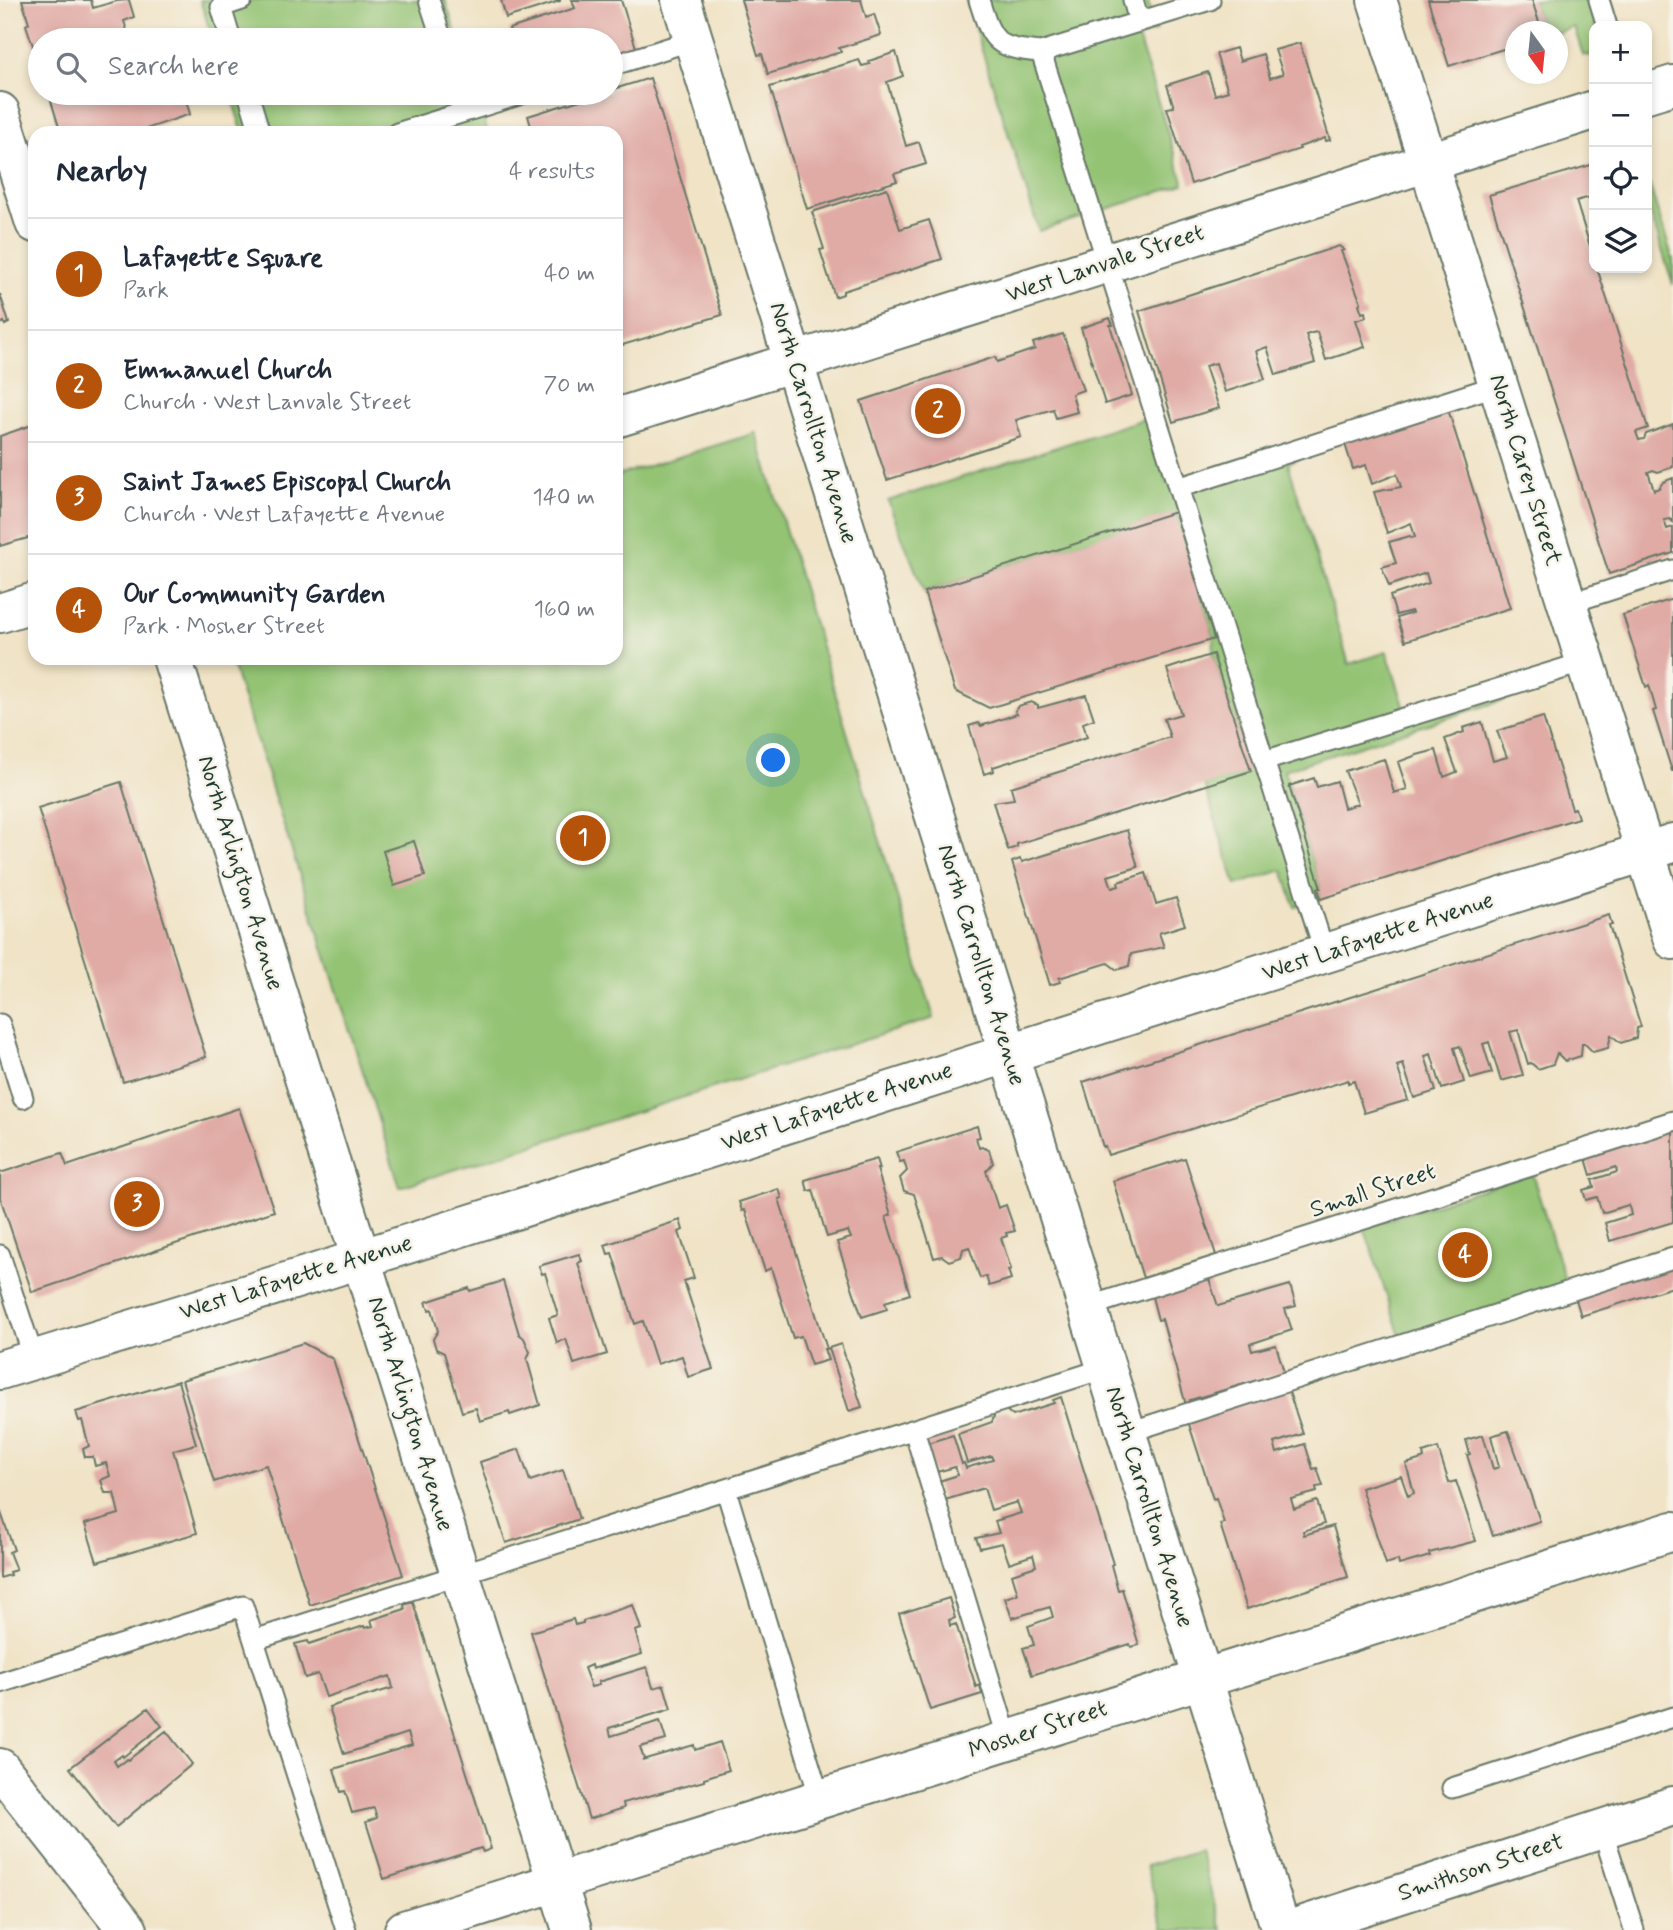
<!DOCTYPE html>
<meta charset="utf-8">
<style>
body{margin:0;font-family:Mynerve,sans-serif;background:#f2f2f3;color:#1f2937}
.controls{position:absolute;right:21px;top:21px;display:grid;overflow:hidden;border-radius:14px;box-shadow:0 4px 10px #0003}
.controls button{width:63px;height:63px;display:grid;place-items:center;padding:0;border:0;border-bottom:2px solid #e0e1e3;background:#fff;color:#1f2937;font:35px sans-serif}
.compass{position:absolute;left:1505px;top:21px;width:63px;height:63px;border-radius:50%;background:#fff;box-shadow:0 4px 10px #0003;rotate:165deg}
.you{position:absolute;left:774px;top:761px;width:24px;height:24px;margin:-18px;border:5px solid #fff;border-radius:50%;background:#1a73e8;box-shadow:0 0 0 10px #1a73e833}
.badge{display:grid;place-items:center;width:46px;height:46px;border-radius:50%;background:#b45309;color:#fff;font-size:23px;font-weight:700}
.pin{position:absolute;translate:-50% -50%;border:4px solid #fff;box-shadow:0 2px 7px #0006}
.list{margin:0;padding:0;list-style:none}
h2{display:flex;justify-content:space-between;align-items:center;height:91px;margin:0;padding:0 28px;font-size:30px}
h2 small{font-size:23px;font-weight:400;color:#747a83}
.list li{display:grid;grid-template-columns:46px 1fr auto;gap:21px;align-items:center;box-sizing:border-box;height:112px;padding:0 28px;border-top:2px solid #e0e1e3}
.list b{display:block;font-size:26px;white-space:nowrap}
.list p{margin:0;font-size:23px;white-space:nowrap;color:#747a83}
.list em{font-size:23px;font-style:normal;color:#747a83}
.icon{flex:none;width:38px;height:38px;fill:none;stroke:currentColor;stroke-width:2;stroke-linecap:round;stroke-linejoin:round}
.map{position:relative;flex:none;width:1673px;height:1930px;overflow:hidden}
.search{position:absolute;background:#fff;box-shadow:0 4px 10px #0003;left:28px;top:28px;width:595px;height:77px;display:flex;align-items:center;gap:18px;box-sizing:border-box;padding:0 24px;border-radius:38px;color:#747a83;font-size:26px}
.panel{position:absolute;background:#fff;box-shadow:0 4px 10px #0003;left:28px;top:126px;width:595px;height:539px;border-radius:21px}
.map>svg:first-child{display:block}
.green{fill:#93c373;stroke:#598054;stroke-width:2}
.building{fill:#e0aaa5}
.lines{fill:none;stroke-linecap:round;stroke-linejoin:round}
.lane-casing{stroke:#687767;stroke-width:23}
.street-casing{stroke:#687767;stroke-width:42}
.secondary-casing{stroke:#687767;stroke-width:42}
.lane{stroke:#fff;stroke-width:19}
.street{stroke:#fff;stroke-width:38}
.secondary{stroke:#fff;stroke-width:38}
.labels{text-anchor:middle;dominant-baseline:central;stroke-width:5;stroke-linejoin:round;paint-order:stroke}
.street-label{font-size:24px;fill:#1f3d34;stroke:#f7f3e8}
</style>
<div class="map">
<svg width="1673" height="1930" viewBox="0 0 1673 1930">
<rect width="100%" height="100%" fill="#f7f3e8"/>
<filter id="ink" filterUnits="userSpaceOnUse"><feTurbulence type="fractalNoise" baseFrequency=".0143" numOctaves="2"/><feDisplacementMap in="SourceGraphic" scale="14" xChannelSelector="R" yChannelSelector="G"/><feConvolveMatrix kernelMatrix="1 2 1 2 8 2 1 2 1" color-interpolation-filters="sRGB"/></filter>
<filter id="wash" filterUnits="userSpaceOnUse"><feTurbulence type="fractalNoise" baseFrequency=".00686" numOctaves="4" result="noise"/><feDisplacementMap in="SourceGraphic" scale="28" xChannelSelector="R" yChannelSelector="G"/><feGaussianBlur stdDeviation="1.57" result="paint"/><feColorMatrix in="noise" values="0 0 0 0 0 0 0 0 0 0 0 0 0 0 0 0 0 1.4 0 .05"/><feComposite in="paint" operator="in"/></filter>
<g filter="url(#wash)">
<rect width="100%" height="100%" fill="#f0e3c6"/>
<!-- green -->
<path class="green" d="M200,0H445L458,40H213Z
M966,0H1147L1157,30L1138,38L1184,184L1039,231Z
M1532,0H1610L1619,26H1594V56L1583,55L1574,27L1558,32L1542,31Z
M230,93H475L488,133H243Z
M1647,177L1673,260V285L1647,202Z
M1443,396L1288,463L1349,664L1387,652L1407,715L1533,676L1535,690L1284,770L1321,888L1318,889L1321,899L1295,907L1283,870L1236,885L1204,785L1250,770L1213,654L1214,639L1175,513L924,592L888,501L1147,418L1167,483Z
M756,433L934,1018L400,1187L230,658H616V476Z
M1532,1173L1566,1284L1400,1336L1364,1227Z
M1199,1850L1222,1930H1164L1146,1866Z"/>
<g id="blocks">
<!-- building -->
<path class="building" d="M22,0H91L93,8L117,1L129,0L134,17L124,21L130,40H40V67L26,25L29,23Z
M501,0H560V1L506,18Z
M572,0H621L637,51L629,54L628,50L611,55V40H513L509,29L575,8Z
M741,0H861L866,17L874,14L881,35L839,48L841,52L768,74L762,54L758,55L757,52Z
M1428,0H1532L1542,32H1516V45L1449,66Z
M1300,43L1330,140L1326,141L1325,138L1299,147L1300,149L1191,184L1167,108L1174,107L1167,85L1208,72L1215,95L1228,91L1216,54L1236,48L1240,61L1263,54L1270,78L1277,76L1283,74L1275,50Z
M896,52L903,76L887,82L906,146L919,142L926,164L894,174L897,181L807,209L770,87L859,60L862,66L870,64L869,61Z
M650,78L722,315L616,347V133H533L528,116L603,93H611V90Z
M51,93H168L161,96L162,101L184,94L190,114L140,131L141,133H61L51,101L53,100Z
M1594,164V196L1576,201L1594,259V268H1597L1648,428L1636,432L1639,440L1644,439L1646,434L1673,424V467L1658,472L1653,470L1648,472L1654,490L1659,488L1663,482L1673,478V522L1670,519L1664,520L1667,529L1673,527V553L1609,574L1489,195Z
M887,188L900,229L929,220L942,259L843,291V294L835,297L821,253L820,250L824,249L812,212Z
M1339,246L1344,250L1341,251L1361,303L1359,304L1362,313L1365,312L1366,317L1356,320L1365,347L1326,360L1317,332L1312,333L1306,335L1315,363L1276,375L1267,347L1256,351L1265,379L1225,392L1216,363L1205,366L1219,408L1173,422L1139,311Z
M0,294L9,323L5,325L4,322L0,324Z
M1110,318L1113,325H1110L1132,395L1105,404L1081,328Z
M1063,334L1083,390L1072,394L1077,412L1056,418L1053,409L1016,420L1021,437L887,480L861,401L995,357L997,362L1035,349L1033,343Z
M1446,403L1510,608L1405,641L1397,618L1412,613L1411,611L1396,615L1390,596L1429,583L1426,573L1389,586L1382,567L1396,563L1389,542L1410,536L1411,538L1415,537L1411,523L1387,533L1374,492L1401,487L1397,474L1372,484L1366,465L1353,469L1343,438Z
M35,424V536L0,546V436Z
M1175,512L1214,639L989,708L955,691L924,592Z
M1673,599V771H1672L1653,711L1656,710L1649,685L1646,687L1623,615Z
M1213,654L1251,771L1017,844V847L1008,850L993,802L1014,799L1011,787L1170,737L1164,719L1181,714L1167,669Z
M1086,695L1094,719L1083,723L1087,737L993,767L994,771L984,774L969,726L979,723L981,726L1017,714L1015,711L1018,706L1031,702L1038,705V708Z
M1543,717L1572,809L1575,808L1578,818L1321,899L1318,888H1321L1289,786L1314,778L1317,787L1337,781L1344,808L1358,804L1345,771L1384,759L1394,793L1407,789L1398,762L1417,755L1436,750L1444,777L1457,772L1445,739L1464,732L1463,728L1482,722L1493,761L1507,757L1497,731Z
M121,782L206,1057L123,1082L38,808Z
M1127,830L1138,867L1108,876L1112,888L1119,886L1118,882L1146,873L1156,904L1176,898L1185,925L1159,933L1164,947L1131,954L1129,966L1117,970L1108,963L1059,978L1060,982L1050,985L1012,862L1020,859L1022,862Z
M414,841L425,876L394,886L383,851Z
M1609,915L1612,925H1609L1641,1027L1637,1028L1636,1038L1621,1043L1611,1035L1608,1048L1593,1052L1585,1044H1582L1581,1056L1565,1061L1557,1053L1553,1064L1538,1069L1531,1063L1528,1064L1518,1030L1510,1032L1523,1075L1501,1081L1489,1042L1483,1044L1492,1073L1471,1079L1460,1046L1454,1048L1464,1082L1442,1089L1431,1054L1425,1056L1436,1091L1414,1098L1403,1064L1397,1066L1408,1100L1364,1113L1354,1081L1348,1083V1080L1108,1155L1105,1146L1103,1147L1083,1082Z
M239,1108L274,1211L32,1292L0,1197V1173L62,1153L67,1166Z
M1673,1124V1222L1610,1241L1605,1223L1631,1215L1630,1210L1628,1205L1602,1213L1597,1197L1586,1200L1583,1190L1594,1187L1592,1180L1617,1172L1616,1167L1591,1175L1584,1152Z
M977,1126L980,1137L976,1138L979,1148L982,1147L989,1150L993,1163L986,1171L998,1208L1006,1205L1015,1231L1006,1233L1007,1236L1001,1238L1011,1269L1008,1270L1011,1279L989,1286L986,1276L980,1278L969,1247L963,1249L961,1257L949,1261L942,1256L934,1258L914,1194L904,1191L900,1178L907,1171L904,1161L900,1162L896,1152Z
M1185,1158L1216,1255L1143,1278L1113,1181Z
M877,1159L880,1169H877L891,1215L886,1217L910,1294L885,1302L887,1309L862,1317L837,1242L851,1238L848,1231L827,1237L813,1190L808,1191L805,1180Z
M779,1189L782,1198L779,1199L827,1349H824L828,1360L811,1365L801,1336L793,1338L771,1268L765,1271L745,1210L742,1211L739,1202Z
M680,1220L683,1230L679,1232L694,1278L684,1281L713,1369L688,1377L682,1356L657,1364L643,1321L635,1324L612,1253L608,1254L605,1245Z
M579,1254L582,1261L578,1263L607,1354L574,1364L566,1339L557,1343L549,1318L558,1315L545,1273L542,1274L539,1266Z
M1673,1261V1287L1581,1316L1574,1293Z
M1208,1276L1218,1306L1290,1285L1296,1306L1285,1309L1292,1330L1250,1344L1252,1351L1276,1345L1284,1372L1190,1400L1192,1403L1186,1405L1162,1319L1158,1320L1151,1293Z
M503,1281L519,1334L524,1338L530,1352L527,1359L540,1405L510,1415L509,1412L480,1421L476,1408L462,1412L444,1353L436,1349L433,1339L438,1331L432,1309L429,1310L426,1302L469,1288L470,1291Z
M303,1343L333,1359L403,1575L310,1605L266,1465L214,1482L182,1380Z
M841,1344L862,1407L849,1411L829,1348Z
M178,1381L196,1444L173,1450L197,1533L97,1562L85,1524L119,1514L114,1493H105L101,1480L110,1476L106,1463L95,1466L93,1457H85L83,1449L89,1446L82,1420L79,1421L76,1412Z
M1287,1386L1303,1434L1274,1443L1277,1453L1305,1444L1313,1469L1317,1468L1323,1486L1316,1487L1317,1492L1291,1499L1294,1509L1317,1501L1324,1524L1303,1531L1304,1535L1333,1526L1348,1577L1247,1609L1220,1524L1224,1523L1216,1498L1213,1499L1187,1418Z
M1061,1397L1113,1564L1111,1565L1118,1590L1122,1589L1139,1645L1131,1647L1130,1644L1032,1675L1023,1648L1034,1645L1028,1626L1053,1617L1050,1607L1012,1618L1005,1598L1018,1594L1012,1574L1036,1566L1033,1555L1009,1563L1002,1543L980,1548L976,1538L999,1533L995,1521L1021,1513L1017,1502L991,1510L984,1488L942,1501L936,1482L958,1475L955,1467L933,1473L924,1444L953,1435L962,1464L964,1463L966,1468L993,1460L991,1456L967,1463L958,1434L992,1422L995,1413L1006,1410L1013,1416L1054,1403L1053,1400Z
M1508,1431L1540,1521L1493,1536L1467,1455L1470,1454L1466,1440L1483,1435L1493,1469L1499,1467L1491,1436Z
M1438,1448L1449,1483L1456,1481L1476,1541L1429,1553L1430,1556L1399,1565L1398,1560L1386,1564L1361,1488L1401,1476L1408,1496L1414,1493L1406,1464L1422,1459L1424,1458L1423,1453Z
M519,1449L530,1481L563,1470L579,1519L506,1543L480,1462Z
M0,1510L14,1550L9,1552L16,1570L9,1572L10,1575L0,1578Z
M949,1598L955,1618L949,1620L950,1626L956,1624L976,1687L980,1685L982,1694L930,1710L899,1614Z
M413,1602L491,1849L483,1852L481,1848L384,1879L366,1822L377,1818L374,1808L352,1813L345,1791L341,1792L334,1769L412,1745L408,1733L344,1754L329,1707L393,1688L390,1676L326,1697L318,1674L305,1678L295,1644L308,1641L309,1644L364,1626L365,1628L373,1626L371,1620L405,1609L404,1605Z
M633,1605L641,1629L635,1631L642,1654L592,1669L591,1665L584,1668L591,1687L599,1685L598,1682L647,1667L653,1688L664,1685L671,1709L609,1728L611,1736L660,1721L666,1740L640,1747L644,1759L642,1760L694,1745L695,1750L720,1742L729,1770L704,1778V1781L623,1803L624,1808L589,1819L531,1632L573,1619L575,1625L583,1623V1621Z
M148,1708L162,1726L123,1757L122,1755L114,1761L117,1766L127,1759L128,1760L166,1731L192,1764L116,1827L70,1768Z"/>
</g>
</g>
<g filter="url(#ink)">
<use href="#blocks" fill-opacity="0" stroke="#687767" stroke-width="2"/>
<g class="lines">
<defs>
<path id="lane" d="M429,0L442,40
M979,0C992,43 996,48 1041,52L1210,0
M1133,0L1139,22
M1599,0L1607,26
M231,40L221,7L242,0
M1041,52L1325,954
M611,66L693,40
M248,93L260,133
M458,93L464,112
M397,133L525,93
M1178,488L1498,385
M1567,604L1673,570
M1264,761L1585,662
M0,1024L23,1098
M0,1255L34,1359
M1087,1307L1673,1121
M914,1430L1008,1740
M1126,1433L1673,1258
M726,1490L820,1799
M254,1640L1106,1368
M0,1683L243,1606L346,1930
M1452,1788L1673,1717
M1602,1829L1634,1930"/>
<path id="street" d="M681,0L1281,1930
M1647,93L1673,85
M0,112L35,223
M616,418L1594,110
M0,613L35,602
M172,658L572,1930
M1289,1930L1673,1806"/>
<path id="secondary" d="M1377,0L1673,940
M0,1370L319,1272L1673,843
M0,1768L128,1930
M404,1930L1673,1531"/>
</defs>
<!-- lane casing -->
<use href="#lane" class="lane-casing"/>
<!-- street casing -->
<use href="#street" class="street-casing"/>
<!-- secondary casing -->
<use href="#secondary" class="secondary-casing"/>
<!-- lane -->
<use href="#lane" class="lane"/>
<!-- street -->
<use href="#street" class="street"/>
<!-- secondary -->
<use href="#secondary" class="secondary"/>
</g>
</g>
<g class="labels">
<!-- street labels -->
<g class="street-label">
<text transform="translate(1105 264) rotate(-18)">West Lanvale Street</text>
<text transform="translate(813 423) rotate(73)">North Carrollton Avenue</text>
<text transform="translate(1525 470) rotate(73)">North Carey Street</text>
<text transform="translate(240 873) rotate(73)">North Arlington Avenue</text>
<text transform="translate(1378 937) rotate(-18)">West Lafayette Avenue</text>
<text transform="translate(981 965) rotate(73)">North Carrollton Avenue</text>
<text transform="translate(837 1107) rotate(-18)">West Lafayette Avenue</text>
<text transform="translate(1373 1191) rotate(-18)">Small Street</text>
<text transform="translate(296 1278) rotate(-17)">West Lafayette Avenue</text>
<text transform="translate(410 1414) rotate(73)">North Arlington Avenue</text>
<text transform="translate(1149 1507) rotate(73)">North Carrollton Avenue</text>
<text transform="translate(1038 1730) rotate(-18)">Mosher Street</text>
<text transform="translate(1481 1868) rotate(-18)">Smithson Street</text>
</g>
</g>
</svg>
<div class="controls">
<button>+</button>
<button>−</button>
<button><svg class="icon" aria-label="locate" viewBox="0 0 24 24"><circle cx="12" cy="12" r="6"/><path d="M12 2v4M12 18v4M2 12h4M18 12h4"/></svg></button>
<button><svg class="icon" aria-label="layers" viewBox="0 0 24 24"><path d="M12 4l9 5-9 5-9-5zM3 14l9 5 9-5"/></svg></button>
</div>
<svg class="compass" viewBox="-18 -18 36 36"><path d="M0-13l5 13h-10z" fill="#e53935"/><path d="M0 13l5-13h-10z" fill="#747a83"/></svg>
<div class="you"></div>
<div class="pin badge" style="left:583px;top:838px">1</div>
<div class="pin badge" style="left:938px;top:411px">2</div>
<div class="pin badge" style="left:137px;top:1204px">3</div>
<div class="pin badge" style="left:1465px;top:1255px">4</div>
<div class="search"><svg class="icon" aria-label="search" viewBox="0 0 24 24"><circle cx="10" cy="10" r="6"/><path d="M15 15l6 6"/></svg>Search here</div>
<section class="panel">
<h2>Nearby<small>4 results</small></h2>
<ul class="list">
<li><span class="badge">1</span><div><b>Lafayette Square</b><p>Park</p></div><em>40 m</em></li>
<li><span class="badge">2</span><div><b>Emmanuel Church</b><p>Church · West Lanvale Street</p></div><em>70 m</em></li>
<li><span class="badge">3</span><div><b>Saint James Episcopal Church</b><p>Church · West Lafayette Avenue</p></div><em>140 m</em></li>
<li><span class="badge">4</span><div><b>Our Community Garden</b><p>Park · Mosher Street</p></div><em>160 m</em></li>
</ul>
</section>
</div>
